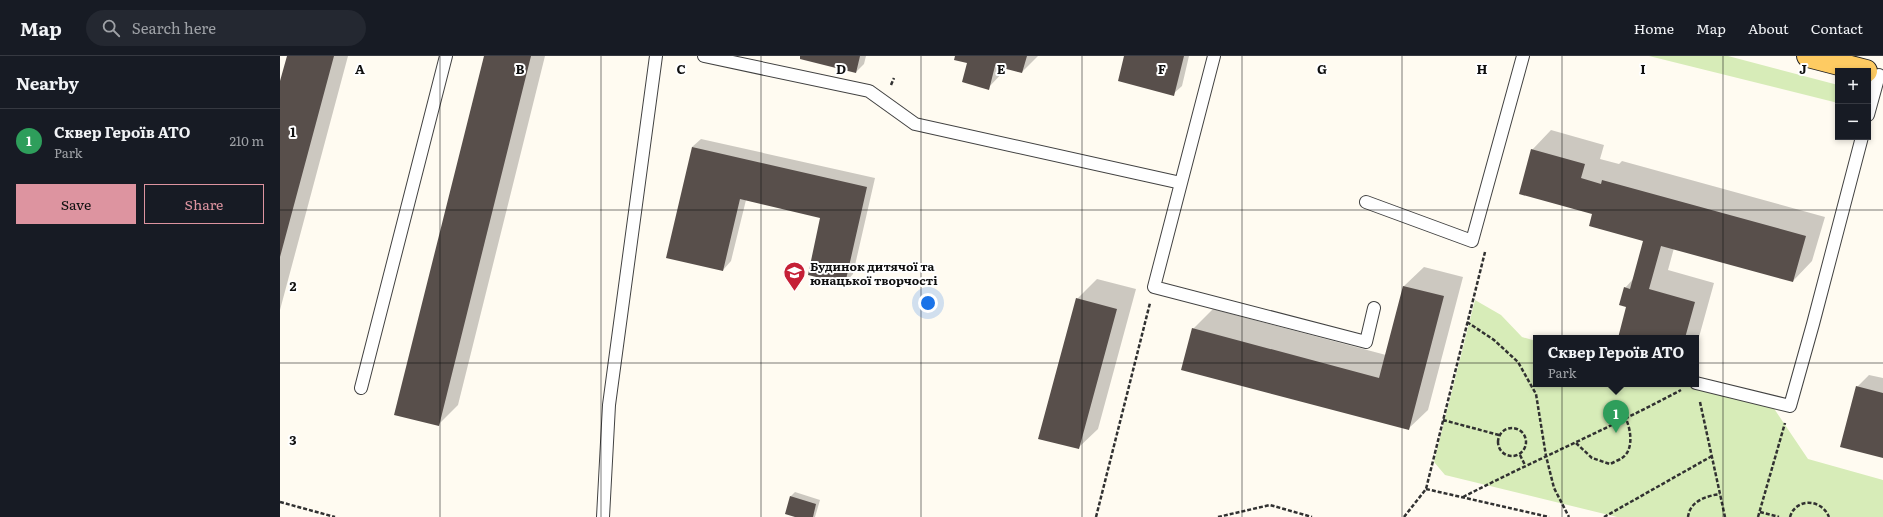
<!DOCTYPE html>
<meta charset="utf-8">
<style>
body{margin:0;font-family:Literata,serif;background:#242831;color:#f1f3f6}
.controls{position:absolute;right:12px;top:12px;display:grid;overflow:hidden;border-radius:0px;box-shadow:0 2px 6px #0003}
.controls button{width:36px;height:36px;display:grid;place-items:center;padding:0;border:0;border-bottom:1px solid #363941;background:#171b24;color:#f1f3f6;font:20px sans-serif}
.you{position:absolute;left:648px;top:247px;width:14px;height:14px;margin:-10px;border:3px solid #fff;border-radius:50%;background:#1a73e8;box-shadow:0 0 0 6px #1a73e833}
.badge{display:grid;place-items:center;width:26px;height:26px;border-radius:50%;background:#dd94a0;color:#fff;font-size:13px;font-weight:700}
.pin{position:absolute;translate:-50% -33px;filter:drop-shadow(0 1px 2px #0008)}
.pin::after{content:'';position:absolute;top:21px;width:14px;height:12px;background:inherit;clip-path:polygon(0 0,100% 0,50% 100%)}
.popup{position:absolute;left:1253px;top:279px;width:166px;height:52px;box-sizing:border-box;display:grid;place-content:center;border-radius:0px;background:#171b24;filter:drop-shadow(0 1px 3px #0005);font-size:13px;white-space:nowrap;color:#9ea1a6}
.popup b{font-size:15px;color:#f1f3f6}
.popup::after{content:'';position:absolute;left:50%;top:100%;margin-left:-8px;border:8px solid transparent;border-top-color:#171b24}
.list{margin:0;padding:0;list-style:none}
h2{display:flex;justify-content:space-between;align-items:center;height:52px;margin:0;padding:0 16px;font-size:17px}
h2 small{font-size:13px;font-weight:400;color:#9ea1a6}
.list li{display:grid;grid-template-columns:26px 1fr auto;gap:12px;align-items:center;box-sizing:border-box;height:64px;padding:0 16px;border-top:1px solid #363941}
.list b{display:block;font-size:15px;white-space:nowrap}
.list p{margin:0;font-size:13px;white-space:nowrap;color:#9ea1a6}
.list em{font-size:13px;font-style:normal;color:#9ea1a6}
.actions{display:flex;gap:8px;padding:12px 16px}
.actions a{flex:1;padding:9px 0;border:1px solid #dd94a0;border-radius:0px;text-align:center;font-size:14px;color:#dd94a0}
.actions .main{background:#dd94a0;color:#111}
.icon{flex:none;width:22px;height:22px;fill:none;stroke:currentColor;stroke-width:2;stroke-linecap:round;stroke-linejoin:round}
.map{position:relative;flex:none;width:1603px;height:461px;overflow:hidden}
header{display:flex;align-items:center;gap:24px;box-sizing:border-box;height:56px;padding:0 20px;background:#171b24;border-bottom:1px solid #363941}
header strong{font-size:19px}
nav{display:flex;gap:22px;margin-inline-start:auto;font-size:14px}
.search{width:280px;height:36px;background:#242831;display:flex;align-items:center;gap:10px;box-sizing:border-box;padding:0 14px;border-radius:22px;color:#9ea1a6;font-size:15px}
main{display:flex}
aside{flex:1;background:#171b24}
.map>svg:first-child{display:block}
.green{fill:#d7ecb8}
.shadow{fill:#0003}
.building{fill:#584f4b}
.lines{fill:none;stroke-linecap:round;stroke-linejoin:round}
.service-casing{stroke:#424242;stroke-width:14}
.primary-casing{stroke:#202020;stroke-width:24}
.path{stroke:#313131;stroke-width:2.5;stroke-dasharray:4 2;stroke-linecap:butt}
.service{stroke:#fff;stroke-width:12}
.primary{stroke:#fecb62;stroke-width:22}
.grid{fill:none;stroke:#0f0f0f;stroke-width:1;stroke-opacity:0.55}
.labels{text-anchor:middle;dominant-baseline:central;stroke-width:4;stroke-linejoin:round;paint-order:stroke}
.poi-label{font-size:12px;font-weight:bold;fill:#0f0f0f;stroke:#fff;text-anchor:start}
.grid-label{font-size:13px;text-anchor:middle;font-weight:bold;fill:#0f0f0f;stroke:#fff;stroke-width:4;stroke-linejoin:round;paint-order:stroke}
</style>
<header>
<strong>Map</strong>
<div class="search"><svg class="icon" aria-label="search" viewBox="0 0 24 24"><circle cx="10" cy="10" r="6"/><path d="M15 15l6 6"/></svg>Search here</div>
<nav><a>Home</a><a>Map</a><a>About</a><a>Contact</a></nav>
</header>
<main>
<aside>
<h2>Nearby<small></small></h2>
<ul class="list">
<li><span class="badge" style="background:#2e9e5b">1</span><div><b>Сквер Героїв АТО</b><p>Park</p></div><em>210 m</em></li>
</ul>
<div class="actions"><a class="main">Save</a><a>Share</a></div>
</aside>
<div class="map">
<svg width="1603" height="461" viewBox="0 0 1603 461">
<rect width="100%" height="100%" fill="#fffbf1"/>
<!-- green -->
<path class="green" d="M1369,0H1448L1558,29V47Z
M1195,244L1221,259L1242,281L1256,285V328H1411L1493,351L1528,403L1603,424V461H1337L1165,419L1154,406Z"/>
<!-- shadow -->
<path class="shadow" d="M8,0H68L0,254V29Z
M205,0H265L178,349L158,369Z
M521,0H586L584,8L576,16Z
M676,0H758L742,16L727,12L708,32L688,6Z
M845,0H909L902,30L893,38Z
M1271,74L1324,89L1320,103L1339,108L1342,105L1545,161L1532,205L1513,225L1394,192L1388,214L1434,227L1416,292V282H1339L1347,250L1345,232L1354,222L1365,184L1313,157L1252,94Z
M421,83L595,122L573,218L565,227L542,161L466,144L451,205L443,214L412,91Z
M1144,211L1183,221L1148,354L1128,373L913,273L933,253L1106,299L1124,230Z
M817,223L856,233L818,373L798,392L797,243Z
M1589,319L1603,322V401L1577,331Z
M515,436L540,444L535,461H518L511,440Z"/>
<!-- building -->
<path class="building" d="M7,0H54L0,201V25Z
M204,0H251L159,370L114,359Z
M520,0H580L576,17L520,3Z
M675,0H747L742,17L715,10L709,34L682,26L687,7L674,4Z
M844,0H904L894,40L838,25Z
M412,91L587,131L565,228L528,219L540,162L460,143L443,215L386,202Z
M1251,93L1305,108L1301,122L1321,128L1322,124L1526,180L1513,226L1381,190L1369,233L1415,246L1405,282H1338L1346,251L1339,249L1344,231L1350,233L1363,185L1309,170L1312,158L1239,138Z
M1123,230L1164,240L1129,374L901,314L912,272L1099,322Z
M796,242L837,253L799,393L758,383Z
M1576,330L1603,337V402L1560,391Z
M510,440L536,448L533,461H515L505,458Z"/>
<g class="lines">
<defs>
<path id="service" d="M424,0L589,35L635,68L901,127L934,0
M1588,59L1599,19
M901,127L874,231L1086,286L1094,252
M1086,146L1192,185L1243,0
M1416,327L1510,350L1533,268L1582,81
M81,332L166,0
M323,461L329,349L376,0"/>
<path id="primary" d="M1528,0L1586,15"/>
</defs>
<!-- service casing -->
<use href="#service" class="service-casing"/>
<!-- primary casing -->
<use href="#primary" class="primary-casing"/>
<!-- path -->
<path class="path" d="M611,29L614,22
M1187,266L1214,284L1238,306L1256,338L1266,400L1274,432L1289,461
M1420,346L1445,461
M1163,364L1219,379
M1218 386a14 14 0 1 1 28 0a14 14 0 1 1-28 0Z
M1296,387L1312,402L1330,408C1334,406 1339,404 1342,402C1354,394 1351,374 1346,363
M1240,399L1245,409
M1146,433L1269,461
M1183,441C1255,404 1330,372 1401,334
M0,446L55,461
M1480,456L1499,461
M816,461L870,247
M938,461L990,449L1032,461
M1124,461L1146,433L1205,196
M1324,461L1432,400
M1408,461C1410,445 1426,440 1440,438
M1478,461L1505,367
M1510,461C1516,441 1542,443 1549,461"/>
<!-- service -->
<use href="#service" class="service"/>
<!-- primary -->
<use href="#primary" class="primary"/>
</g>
<!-- grid -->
<path class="grid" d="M160,0V461M321,0V461M481,0V461M641,0V461M802,0V461M962,0V461M1122,0V461M1282,0V461M1443,0V461M0,154H1603M0,307H1603"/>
<!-- icons -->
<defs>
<symbol id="school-pin" viewBox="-11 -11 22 30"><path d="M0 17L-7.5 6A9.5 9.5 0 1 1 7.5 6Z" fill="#c52036" stroke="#fff"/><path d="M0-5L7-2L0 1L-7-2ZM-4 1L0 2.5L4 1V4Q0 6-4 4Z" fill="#fff"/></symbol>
</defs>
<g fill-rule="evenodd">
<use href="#school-pin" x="502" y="204" width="25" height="34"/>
</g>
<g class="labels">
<!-- poi labels -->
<g class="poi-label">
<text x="530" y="210">Будинок дитячої та<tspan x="530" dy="14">юнацької творчості</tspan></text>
</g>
</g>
<g class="grid-label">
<text x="80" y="18">A</text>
<text x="240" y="18">B</text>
<text x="401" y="18">C</text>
<text x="561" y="18">D</text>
<text x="721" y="18">E</text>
<text x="882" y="18">F</text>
<text x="1042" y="18">G</text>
<text x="1202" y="18">H</text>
<text x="1363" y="18">I</text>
<text x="1523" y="18">J</text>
<text x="13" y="81">1</text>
<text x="13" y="235">2</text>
<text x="13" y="389">3</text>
</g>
</svg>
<div class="controls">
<button>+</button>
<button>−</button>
</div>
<div class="you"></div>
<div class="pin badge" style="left:1336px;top:377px;background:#2e9e5b">1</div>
<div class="popup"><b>Сквер Героїв АТО</b>Park</div>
</div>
</main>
